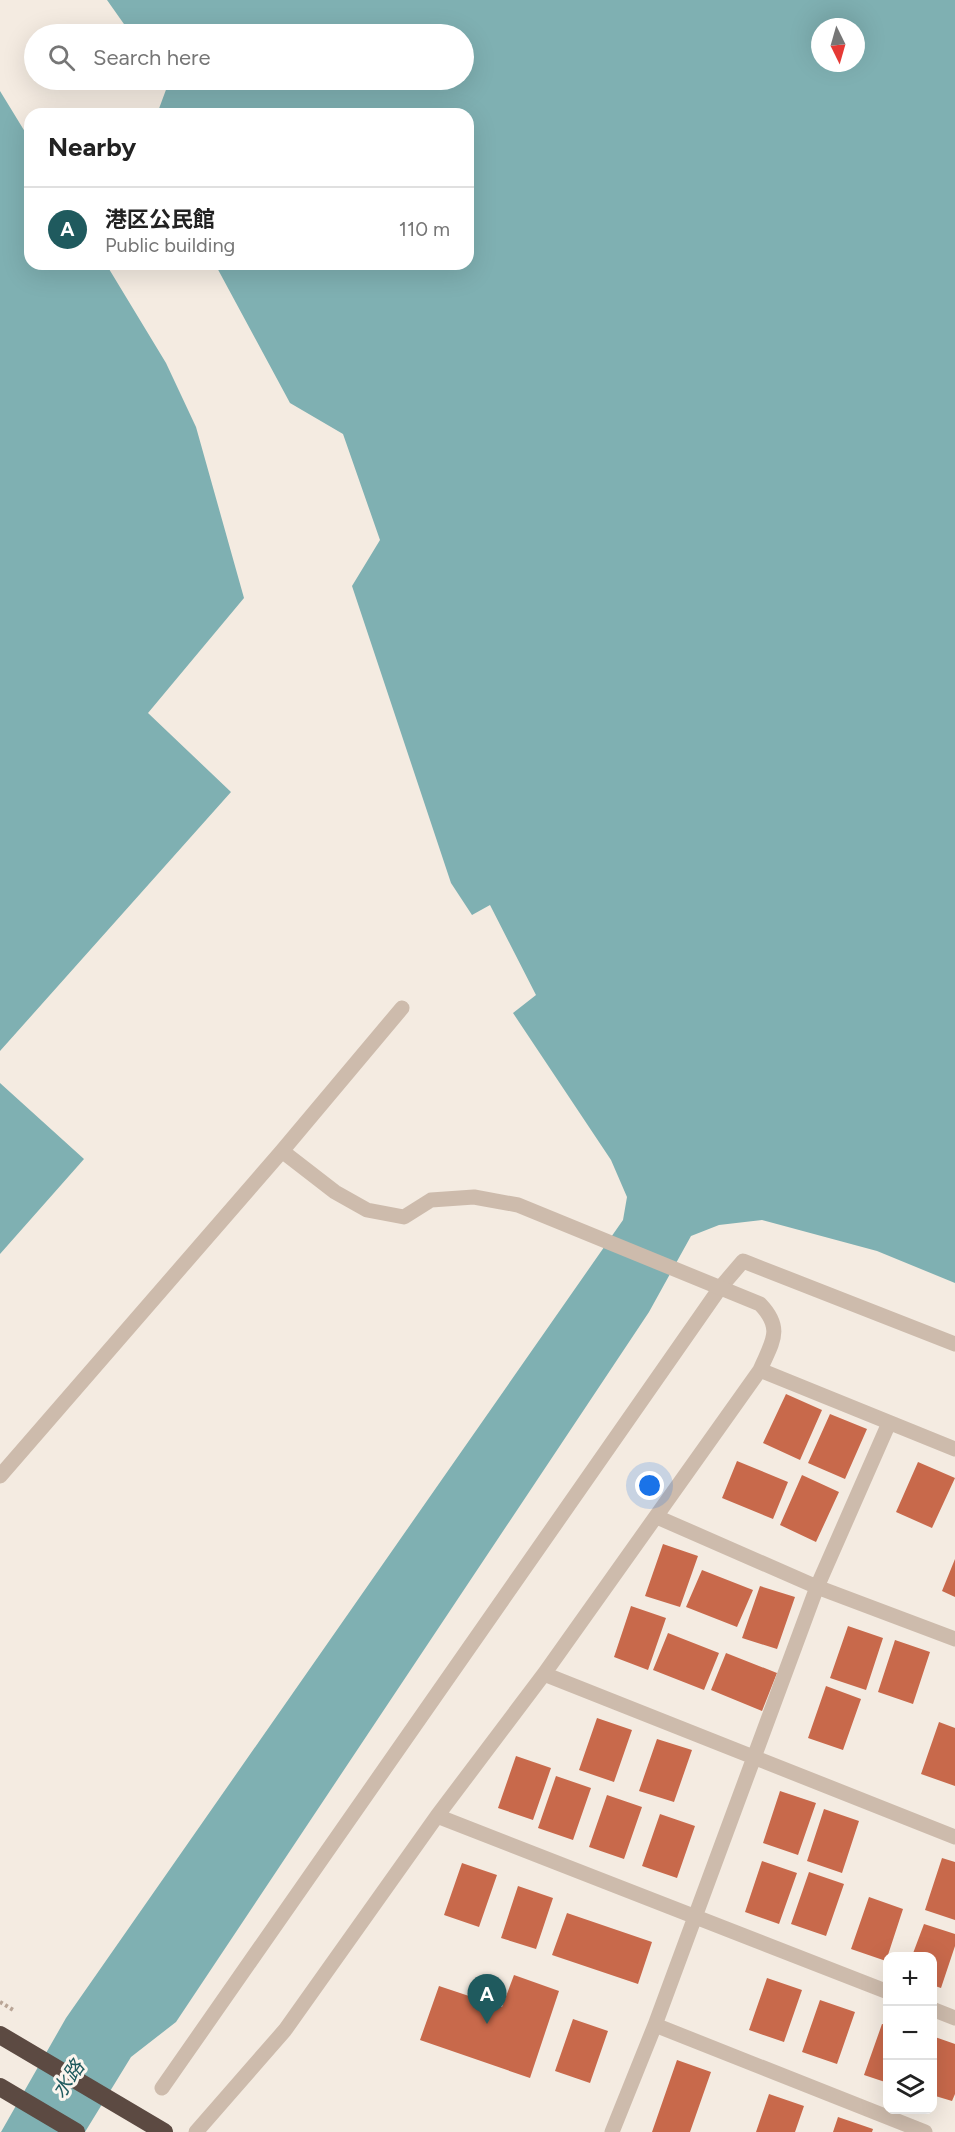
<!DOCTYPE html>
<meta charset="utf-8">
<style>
body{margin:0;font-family:Figtree,"Noto Sans JP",sans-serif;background:#f2f2f2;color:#222}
.controls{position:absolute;right:18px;bottom:18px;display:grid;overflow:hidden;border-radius:12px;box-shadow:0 6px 24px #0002}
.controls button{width:54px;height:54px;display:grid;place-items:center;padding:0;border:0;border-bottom:2px solid #e0e0e0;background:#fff;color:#222;font:30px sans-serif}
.compass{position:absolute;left:811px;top:18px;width:54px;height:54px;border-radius:50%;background:#fff;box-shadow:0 6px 24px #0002;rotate:175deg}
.you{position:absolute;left:650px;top:1486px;width:21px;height:21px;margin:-15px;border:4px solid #fff;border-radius:50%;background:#1a73e8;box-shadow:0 0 0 9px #1a73e833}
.badge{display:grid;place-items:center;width:39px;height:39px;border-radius:50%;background:#1f5a5e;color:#fff;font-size:20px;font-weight:700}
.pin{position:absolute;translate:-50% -50px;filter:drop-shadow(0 2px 3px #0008)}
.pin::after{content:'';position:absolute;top:32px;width:21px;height:18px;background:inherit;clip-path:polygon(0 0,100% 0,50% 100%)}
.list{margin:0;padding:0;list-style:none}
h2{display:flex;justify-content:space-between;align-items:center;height:78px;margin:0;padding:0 24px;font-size:26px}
h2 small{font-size:20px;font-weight:400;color:#767676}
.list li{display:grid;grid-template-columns:39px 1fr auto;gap:18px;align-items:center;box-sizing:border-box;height:84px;padding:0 24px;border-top:2px solid #e0e0e0}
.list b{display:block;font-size:22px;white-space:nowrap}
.list p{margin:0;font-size:20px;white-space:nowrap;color:#767676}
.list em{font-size:20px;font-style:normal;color:#767676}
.icon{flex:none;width:33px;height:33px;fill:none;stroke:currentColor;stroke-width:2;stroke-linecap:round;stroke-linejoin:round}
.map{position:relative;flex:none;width:955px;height:2132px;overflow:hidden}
.search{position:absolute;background:#fff;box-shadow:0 6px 24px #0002;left:24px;top:24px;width:450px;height:66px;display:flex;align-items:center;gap:15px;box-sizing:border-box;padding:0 21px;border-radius:33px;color:#767676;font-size:22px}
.panel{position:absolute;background:#fff;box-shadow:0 6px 24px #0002;left:24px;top:108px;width:450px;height:162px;border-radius:18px}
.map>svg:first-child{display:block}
.water{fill:#7fb0b2;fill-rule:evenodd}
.building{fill:#c8694b}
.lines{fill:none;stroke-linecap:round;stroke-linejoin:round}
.path{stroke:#b9a596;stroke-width:4;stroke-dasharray:3 3;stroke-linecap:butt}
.lane{stroke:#cdbbac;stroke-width:15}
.street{stroke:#cdbbac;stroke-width:15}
.highway{stroke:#5c4a42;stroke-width:18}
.labels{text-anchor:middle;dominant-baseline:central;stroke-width:6;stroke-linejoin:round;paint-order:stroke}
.water-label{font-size:20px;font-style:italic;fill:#1f5a5e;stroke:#fbf5ee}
</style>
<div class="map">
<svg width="955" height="2132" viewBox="0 0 955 2132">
<rect width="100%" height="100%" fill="#f4ebe1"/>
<!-- water -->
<path class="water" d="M107,0H955V1283L877,1251L762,1220L719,1225L691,1236L649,1312L176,2022L131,2057L85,2132H1L66,2018L623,1220L627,1197L611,1160L513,1013L536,995L490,905L472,915L451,883L352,586L380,540L343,434L290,403L215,264H468V114H157L167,87L162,80H464V34H131ZM820,27H856V63H820Z
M0,91L30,140V264H106L166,363L196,427L244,598L148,713L231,792L0,1051Z
M0,1083L84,1159L0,1254Z"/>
<!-- building -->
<path class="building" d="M786,1394L822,1410L800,1460L763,1443Z
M830,1414L867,1429L845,1479L808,1463Z
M737,1461L788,1482L773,1519L722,1498Z
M918,1462L955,1478L932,1528L896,1512Z
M802,1475L839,1492L816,1542L780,1525Z
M663,1544L698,1556L680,1607L645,1596Z
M955,1559V1597L942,1591Z
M702,1570L753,1590L737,1627L686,1607Z
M760,1586L795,1597L777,1649L742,1638Z
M631,1606L666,1618L648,1670L614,1657Z
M848,1626L883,1638L866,1690L830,1678Z
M668,1633L719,1653L704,1690L653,1670Z
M895,1640L930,1652L913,1704L878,1692Z
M726,1653L777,1673L762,1711L711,1690Z
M826,1686L861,1699L843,1750L808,1738Z
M597,1718L632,1730L614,1782L579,1770Z
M939,1722L955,1728V1786L921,1774Z
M657,1739L692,1750L674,1802L639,1791Z
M516,1756L551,1768L533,1820L498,1808Z
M556,1776L591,1788L573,1840L538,1828Z
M780,1791L816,1803L798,1855L763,1843Z
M607,1795L642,1807L624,1859L589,1847Z
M824,1809L859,1821L842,1873L807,1861Z
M660,1814L695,1826L677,1878L642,1866Z
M942,1858L955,1862V1920L925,1910Z
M762,1861L797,1873L779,1924L745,1912Z
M462,1863L497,1875L479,1927L444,1915Z
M809,1872L844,1884L826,1936L791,1924Z
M518,1886L553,1898L536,1949L501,1938Z
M869,1897L903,1909L886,1961L851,1949Z
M567,1913L652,1942L638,1984L552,1955Z
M924,1924L955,1934V1946L941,1988L932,1985V1956H912Z
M514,1975L559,1991L530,2078L420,2040L439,1986L502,2007Z
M767,1978L802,1990L784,2042L749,2030Z
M820,2000L855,2012L837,2064L802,2052Z
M573,2019L608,2031L590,2083L555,2071Z
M882,2024L888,2025V2083L864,2075Z
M935,2037L955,2044V2094L952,2101L932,2095V2044Z
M677,2060L711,2072L690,2132H652Z
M769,2094L804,2106L795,2132H756Z
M838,2117L873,2129L872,2132H833Z"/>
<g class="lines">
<!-- path -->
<path class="path" d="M0,2002L15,2011"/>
<!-- lane -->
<path class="lane" d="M162,2088L720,1288L743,1261L955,1344"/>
<!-- street -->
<path class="street" d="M282,1151L335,1192L367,1210L404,1217L431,1200L474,1197L518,1205L760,1304C784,1329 772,1342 760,1370
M0,1476L282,1151L402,1008
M657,1517L817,1587L955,1639
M544,1674L955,1837
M437,1816L888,1992
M932,2009L955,2018
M655,2025L925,2132
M196,2132L285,2030L437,1816L544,1674L760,1370L955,1449
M612,2132L655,2025L817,1587L889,1423"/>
<!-- highway -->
<path class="highway" d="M0,2035L164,2132
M0,2087L76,2132"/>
</g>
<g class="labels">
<!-- water labels -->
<g class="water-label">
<text transform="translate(68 2079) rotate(-56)">水路</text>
</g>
</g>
</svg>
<div class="controls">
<button>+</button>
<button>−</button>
<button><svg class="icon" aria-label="layers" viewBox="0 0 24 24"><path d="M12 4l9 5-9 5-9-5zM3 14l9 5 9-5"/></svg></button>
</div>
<svg class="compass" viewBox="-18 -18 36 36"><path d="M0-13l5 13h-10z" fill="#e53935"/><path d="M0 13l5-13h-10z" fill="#767676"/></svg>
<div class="you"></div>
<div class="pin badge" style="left:487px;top:2024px">A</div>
<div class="search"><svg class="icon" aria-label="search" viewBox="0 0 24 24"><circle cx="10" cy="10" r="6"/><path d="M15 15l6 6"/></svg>Search here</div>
<section class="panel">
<h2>Nearby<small></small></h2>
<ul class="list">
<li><span class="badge">A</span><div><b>港区公民館</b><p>Public building</p></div><em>110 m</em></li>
</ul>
</section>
</div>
